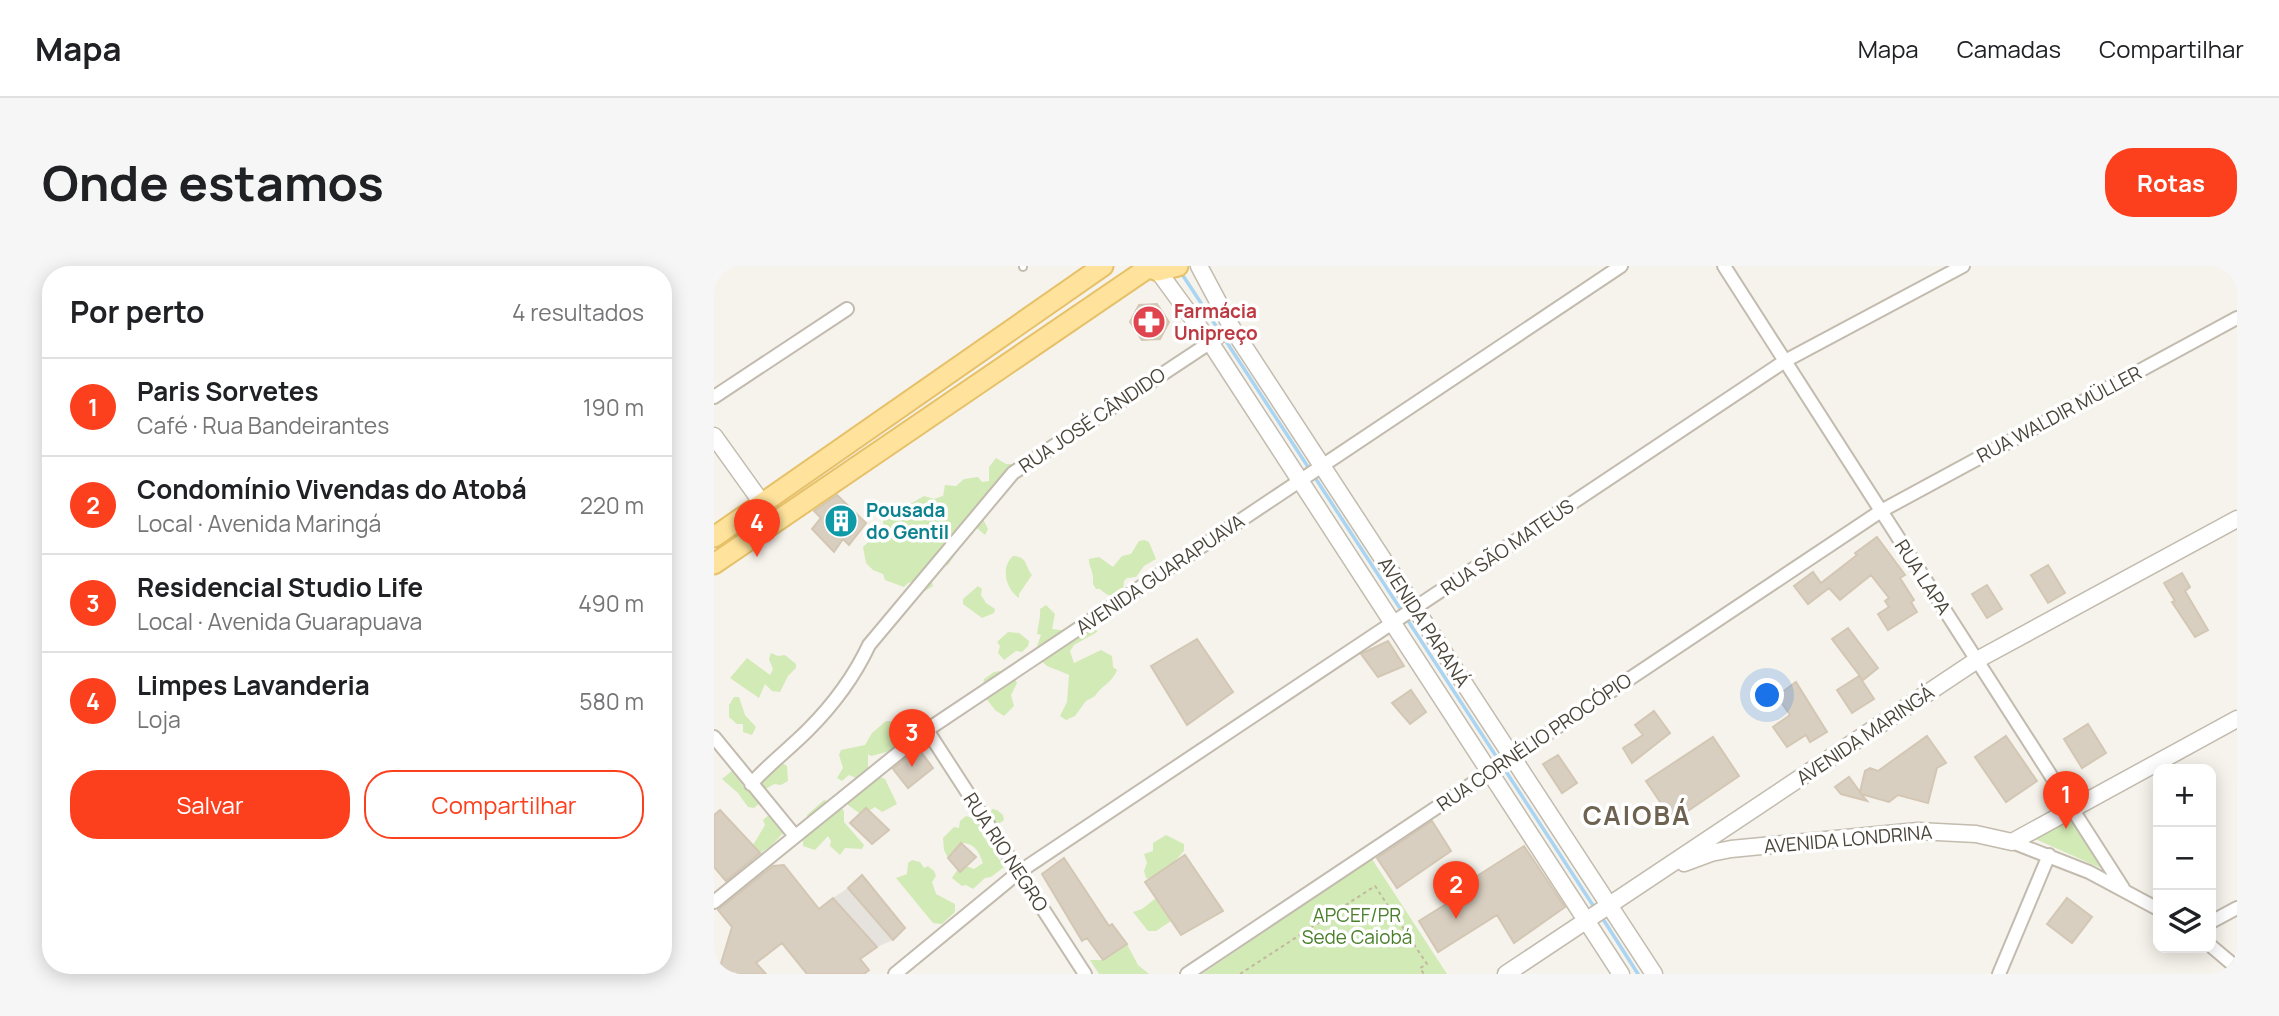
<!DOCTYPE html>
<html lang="pt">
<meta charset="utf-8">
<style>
body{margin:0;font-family:Manrope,sans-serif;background:#f6f6f6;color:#202124}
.controls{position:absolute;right:21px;bottom:21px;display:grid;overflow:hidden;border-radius:14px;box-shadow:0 4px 18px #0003}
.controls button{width:63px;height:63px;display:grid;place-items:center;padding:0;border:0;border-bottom:2px solid #e0e0e0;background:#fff;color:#202124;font:35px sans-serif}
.you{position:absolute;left:1054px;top:430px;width:24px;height:24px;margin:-18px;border:5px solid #fff;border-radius:50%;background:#1a73e8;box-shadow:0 0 0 10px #1a73e833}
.badge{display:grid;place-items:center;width:46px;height:46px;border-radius:50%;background:#fc3f1d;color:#fff;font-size:23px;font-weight:700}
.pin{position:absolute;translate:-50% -58px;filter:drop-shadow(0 2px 4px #0008)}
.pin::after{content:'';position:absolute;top:37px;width:24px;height:21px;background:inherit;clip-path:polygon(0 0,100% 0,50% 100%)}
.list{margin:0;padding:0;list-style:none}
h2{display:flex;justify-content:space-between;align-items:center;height:91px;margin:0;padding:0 28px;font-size:30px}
h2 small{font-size:23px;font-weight:400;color:#757577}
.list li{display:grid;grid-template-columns:46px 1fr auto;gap:21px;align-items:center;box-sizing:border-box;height:98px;padding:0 28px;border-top:2px solid #e0e0e0}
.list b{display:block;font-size:26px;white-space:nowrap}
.list p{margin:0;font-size:23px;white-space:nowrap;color:#757577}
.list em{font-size:23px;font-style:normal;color:#757577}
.actions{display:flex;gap:14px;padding:21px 28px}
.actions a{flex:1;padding:16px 0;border:2px solid #fc3f1d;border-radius:28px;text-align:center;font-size:24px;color:#fc3f1d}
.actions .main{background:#fc3f1d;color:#fff}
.icon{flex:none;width:38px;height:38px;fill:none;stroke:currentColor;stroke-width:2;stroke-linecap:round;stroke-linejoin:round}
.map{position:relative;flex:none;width:1523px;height:708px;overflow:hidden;border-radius:28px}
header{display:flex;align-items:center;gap:42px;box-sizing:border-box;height:98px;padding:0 35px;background:#fff;border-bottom:2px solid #e0e0e0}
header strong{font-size:33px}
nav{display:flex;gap:38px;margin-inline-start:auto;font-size:24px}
.intro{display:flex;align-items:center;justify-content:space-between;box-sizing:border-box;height:168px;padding:0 42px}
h1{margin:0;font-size:49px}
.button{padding:18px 32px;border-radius:28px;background:#fc3f1d;color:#fff;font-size:24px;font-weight:700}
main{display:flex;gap:42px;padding:0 42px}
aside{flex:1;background:#fff;border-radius:28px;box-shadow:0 4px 18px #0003}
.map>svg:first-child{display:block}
.industrial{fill:#e6e2dd}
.green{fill:#d2eab5}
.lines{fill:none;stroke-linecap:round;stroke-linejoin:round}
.stream{stroke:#a9d4f2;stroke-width:3.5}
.building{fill:#d8cfc1;stroke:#d3c7b4;stroke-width:2}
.service-casing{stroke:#c2bbae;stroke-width:10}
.minor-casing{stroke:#c2bbae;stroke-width:16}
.tertiary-casing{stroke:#c2bbae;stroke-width:19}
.primary-casing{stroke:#e6c16a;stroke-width:23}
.path{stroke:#c4b79f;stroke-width:2;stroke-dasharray:3.5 3.5;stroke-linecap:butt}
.service{stroke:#fff;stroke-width:6}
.minor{stroke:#fff;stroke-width:12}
.tertiary{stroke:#fff;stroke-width:16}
.primary{stroke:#ffe39c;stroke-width:19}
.labels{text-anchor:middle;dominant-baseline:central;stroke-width:7;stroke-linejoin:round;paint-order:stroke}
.health-label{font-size:19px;font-weight:bold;fill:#be3a42;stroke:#fff;text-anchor:start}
.street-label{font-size:19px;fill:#4b4439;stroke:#fff}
.culture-label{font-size:19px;font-weight:bold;fill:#0d838f;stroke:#fff;text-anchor:start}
.park-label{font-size:19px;fill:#4a7f2a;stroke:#fff}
.district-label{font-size:26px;font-weight:bold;letter-spacing:2px;fill:#6e6250;stroke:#fff}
</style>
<header>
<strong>Mapa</strong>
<nav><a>Mapa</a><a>Camadas</a><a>Compartilhar</a></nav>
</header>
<div class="intro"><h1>Onde estamos</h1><a class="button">Rotas</a></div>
<main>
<aside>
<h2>Por perto<small>4 resultados</small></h2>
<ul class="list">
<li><span class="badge">1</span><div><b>Paris Sorvetes</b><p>Café · Rua Bandeirantes</p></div><em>190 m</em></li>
<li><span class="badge">2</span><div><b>Condomínio Vivendas do Atobá</b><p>Local · Avenida Maringá</p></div><em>220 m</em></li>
<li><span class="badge">3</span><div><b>Residencial Studio Life</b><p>Local · Avenida Guarapuava</p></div><em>490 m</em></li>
<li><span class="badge">4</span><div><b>Limpes Lavanderia</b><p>Loja</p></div><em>580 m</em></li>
</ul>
<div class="actions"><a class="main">Salvar</a><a>Compartilhar</a></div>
</aside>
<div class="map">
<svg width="1523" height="708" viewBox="0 0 1523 708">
<rect width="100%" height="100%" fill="#f6f3ec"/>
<!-- industrial -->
<path class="industrial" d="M134,622L179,674L163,681L119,632Z"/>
<!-- green -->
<path class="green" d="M282,192L292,198H306L269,253L274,263L271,269L257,257L248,256L241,269L242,287L234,299L229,300L217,312L219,320L211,325L202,315L194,317L190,321L171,314L169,308L159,304L152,297L149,281L159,272L169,270V254L173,250L174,251L210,230L220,233L229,230L231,219L242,220L250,213L264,211L268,216L275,215V201Z
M430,274L435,276L442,293L430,300L422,311L413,312L410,315L409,325C401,333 394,331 386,323H382L379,318C380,304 375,303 375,293L385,291L399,301L408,290L417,288L425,275Z
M299,290C314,291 310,299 318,309L305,328V332C292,323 286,302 299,290Z
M264,320L268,323L267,329L272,337L281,343L280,347L268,352L249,338V333Z
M332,339L341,348L338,363C344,363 349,366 355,363C358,361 360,356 363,354C373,348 382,357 383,366L360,379L356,385L360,397L387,384L398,390L399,401L403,404C400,415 387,420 381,430L372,435L361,450L352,454L346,450L353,436L355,409C337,400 329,404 322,383L327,369L323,368C324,360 327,350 326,343Z
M294,366L305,367L315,375L314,380L308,386L302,385L290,394L284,387L286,380L283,376Z
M57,387L64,390L71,389L82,398V402L74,410L66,426L58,425L51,418L45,432L16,412L33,392L56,409L59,403L55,393Z
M286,405L297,407L303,417L297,429L300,440L290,450L281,444L268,427L270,413L280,406Z
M20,431H25L31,449L42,461L38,469L29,466V458H23L15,451V439Z
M172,455H179L187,462L186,473L180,484L157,490L154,488V503L144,513L135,509L128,515L123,512L129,502L125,489L127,484L151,479L158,467Z
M62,493L73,500L74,515L67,519L60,518L45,527L46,537L40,542L34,541L24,527L8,513L19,504L22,506L30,522L42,523Z
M158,508L171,513L183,538L168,546L161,541L148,549L134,539V533Z
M110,534L127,541L130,545V556L150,579L148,583L131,582L126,589L116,580L117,575L114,570L101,584L89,580V564L94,554L93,549Z
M278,543L283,544L289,549L290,554L283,559L266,555C266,562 272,565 271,573L286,590L284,593L291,597L290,601L277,611L271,612L259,623L252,619L248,620L238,612C244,602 249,597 260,603L269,597C265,586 261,577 247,577L243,586L234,592L230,584L229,572L240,561L245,562L246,555L252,550L266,554L270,547H276Z
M56,548L70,566L57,580L46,587L39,579L51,559L49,554Z
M1356,552L1389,603L1319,572Z
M452,569L470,578V585L460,596L436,613L432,612L430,605L433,597L430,588L439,585V577Z
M658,593L733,708H488Z
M198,594L206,596L210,602L214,600L220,605L222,610L218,616L222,628L241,638V646L228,658L219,657L182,612L193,608L194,597Z
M442,632L457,655L442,665H434L419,646L428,643Z
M413,678L424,699L435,708H385L376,694H389Z"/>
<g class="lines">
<!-- stream -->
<path class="stream" d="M466,5L506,66
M510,72L596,204
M600,210L882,644
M887,650L924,708"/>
</g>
<!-- building -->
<path class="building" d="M443,38L455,56L446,73L428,74L416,56L425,39Z
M123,229L152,257L135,279L129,273L120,286L98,263L107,252L100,245Z
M1163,271L1191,309L1186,312L1200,334L1197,336L1203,346L1174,364L1164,348L1175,341L1171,335L1175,332L1157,309L1126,334L1115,322L1094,338L1080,320L1099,306L1107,317L1143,289L1141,287Z
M1334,299L1351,327L1334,337L1317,309Z
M1468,307L1476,321L1471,325L1494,364L1481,371L1458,336L1461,335L1450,317Z
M1273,319L1288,343L1273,352L1258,328Z
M1134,362L1164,402L1149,414L1118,373Z
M483,373L519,426L473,459L437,400Z
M674,375L690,400L664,411L647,388Z
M1145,410L1160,433L1138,447L1123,424Z
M1082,416L1113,466L1096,476L1092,469L1073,481L1059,461L1076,449L1063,430Z
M697,424L712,446L696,458L678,437Z
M940,445L956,467L918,497L909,482L929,469L921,459Z
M1374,458L1392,487L1368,502L1350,473Z
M1213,470L1232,497L1223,502L1214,537L1184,529L1175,536L1147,528L1153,535L1127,528L1121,521L1135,511L1146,526L1151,505L1156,502L1164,505Z
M1292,470L1323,515L1292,536L1261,491Z
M999,471L1025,510L959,555L932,515Z
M204,482L219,502L194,522L179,503Z
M844,489L863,517L848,527L829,498Z
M152,542L175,564L158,578L136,557Z
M6,544L46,587L12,615L0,601V549Z
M718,555L737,585L683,622L663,592Z
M247,577L262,591L246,606L234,592Z
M810,580L851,641L800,677L783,649L724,686L705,655L764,618L760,612Z
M471,589L509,645L467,669L431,616Z
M350,592L395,660L398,658L413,678L389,694L373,672L368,675L328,608Z
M70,599L105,643L119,632L163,681L146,693L155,704L150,708H93L68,677L42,697L52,708H8L5,704L18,661L4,644L59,600Z
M148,609L191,662L179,674L134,622Z
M1353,632L1378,651L1358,677L1333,658Z"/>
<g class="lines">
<defs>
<path id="service" d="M309,0V1"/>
<path id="minor" d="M1010,0L1409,622
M0,131L133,43
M213,464L371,708
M0,471L81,570
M37,518C55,498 75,483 94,464C119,439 140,411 155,379L299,207L518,62
M1298,576L1375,606L1444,643
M0,636L213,464L907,0
M1497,656L1523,642
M1497,680L1523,702
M181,708L305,606L1071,95L1249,0
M473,708L1167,245L1523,52
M1285,708L1335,589"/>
<path id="tertiary" d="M485,0L518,62L940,708
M444,5L496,76L907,708
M0,170L48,237
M970,597L997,587L1017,583L1204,565L1262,568L1298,576L1523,453
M792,708L1263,394L1523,253"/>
<path id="primary" d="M431,0L444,5L464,0
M0,271L389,0
M0,298L434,2"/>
</defs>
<!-- service casing -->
<use href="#service" class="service-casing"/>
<!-- minor casing -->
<use href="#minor" class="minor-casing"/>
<!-- tertiary casing -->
<use href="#tertiary" class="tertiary-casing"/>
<!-- primary casing -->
<use href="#primary" class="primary-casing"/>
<!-- path -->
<path class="path" d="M526,708L661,620L713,698L706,702L710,708"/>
<!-- service -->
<use href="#service" class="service"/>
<!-- minor -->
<use href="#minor" class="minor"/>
<!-- tertiary -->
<use href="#tertiary" class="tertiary"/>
<!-- primary -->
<use href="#primary" class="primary"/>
</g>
<!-- icons -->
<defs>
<symbol id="pharmacy-disc" viewBox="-11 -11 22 22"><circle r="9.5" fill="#e0444e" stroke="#fff"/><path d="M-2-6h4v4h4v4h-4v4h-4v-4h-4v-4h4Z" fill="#fff"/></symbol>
<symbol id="building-disc" viewBox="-11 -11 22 22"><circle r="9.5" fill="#0f9aa8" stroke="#fff"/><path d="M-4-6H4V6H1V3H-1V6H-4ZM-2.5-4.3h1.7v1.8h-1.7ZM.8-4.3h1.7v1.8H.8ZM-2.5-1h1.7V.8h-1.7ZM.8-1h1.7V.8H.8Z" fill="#fff"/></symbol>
</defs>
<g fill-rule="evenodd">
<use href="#pharmacy-disc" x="416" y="37" width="38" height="38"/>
<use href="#building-disc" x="108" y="236" width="38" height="38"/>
</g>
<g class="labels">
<!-- health labels -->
<g class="health-label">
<text x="460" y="45">Farmácia<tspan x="460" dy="22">Unipreço</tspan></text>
</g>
<!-- street labels -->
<g class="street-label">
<text transform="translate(1345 148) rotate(-28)">RUA WALDIR MÜLLER</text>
<text transform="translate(378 154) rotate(-34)">RUA JOSÉ CÂNDIDO</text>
<text transform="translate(793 281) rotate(-34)">RUA SÃO MATEUS</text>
<text transform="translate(446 308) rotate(-34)">AVENIDA GUARAPUAVA</text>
<text transform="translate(1209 311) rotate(57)">RUA LAPA</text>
<text transform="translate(710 356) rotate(57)">AVENIDA PARANÁ</text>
<text transform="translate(1151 469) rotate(-34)">AVENIDA MARINGÁ</text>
<text transform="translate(820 476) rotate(-34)">RUA CORNÉLIO PROCÓPIO</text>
<text transform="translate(1134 573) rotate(-5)">AVENIDA LONDRINA</text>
<text transform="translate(292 586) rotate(57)">RUA RIO NEGRO</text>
</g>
<!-- culture labels -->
<g class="culture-label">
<text x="152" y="244">Pousada<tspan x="152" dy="22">do Gentil</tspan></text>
</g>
<!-- park labels -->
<g class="park-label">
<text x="643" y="649">APCEF/PR<tspan x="643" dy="22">Sede Caiobá</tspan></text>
</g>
<!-- district labels -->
<g class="district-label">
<text x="923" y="549">CAIOBÁ</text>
</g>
</g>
</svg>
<div class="controls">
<button>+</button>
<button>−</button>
<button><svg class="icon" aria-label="layers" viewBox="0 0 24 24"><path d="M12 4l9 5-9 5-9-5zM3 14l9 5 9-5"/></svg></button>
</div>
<div class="you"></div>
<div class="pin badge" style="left:1352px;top:563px">1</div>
<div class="pin badge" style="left:742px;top:653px">2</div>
<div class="pin badge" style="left:198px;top:501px">3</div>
<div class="pin badge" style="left:43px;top:291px">4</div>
</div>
</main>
